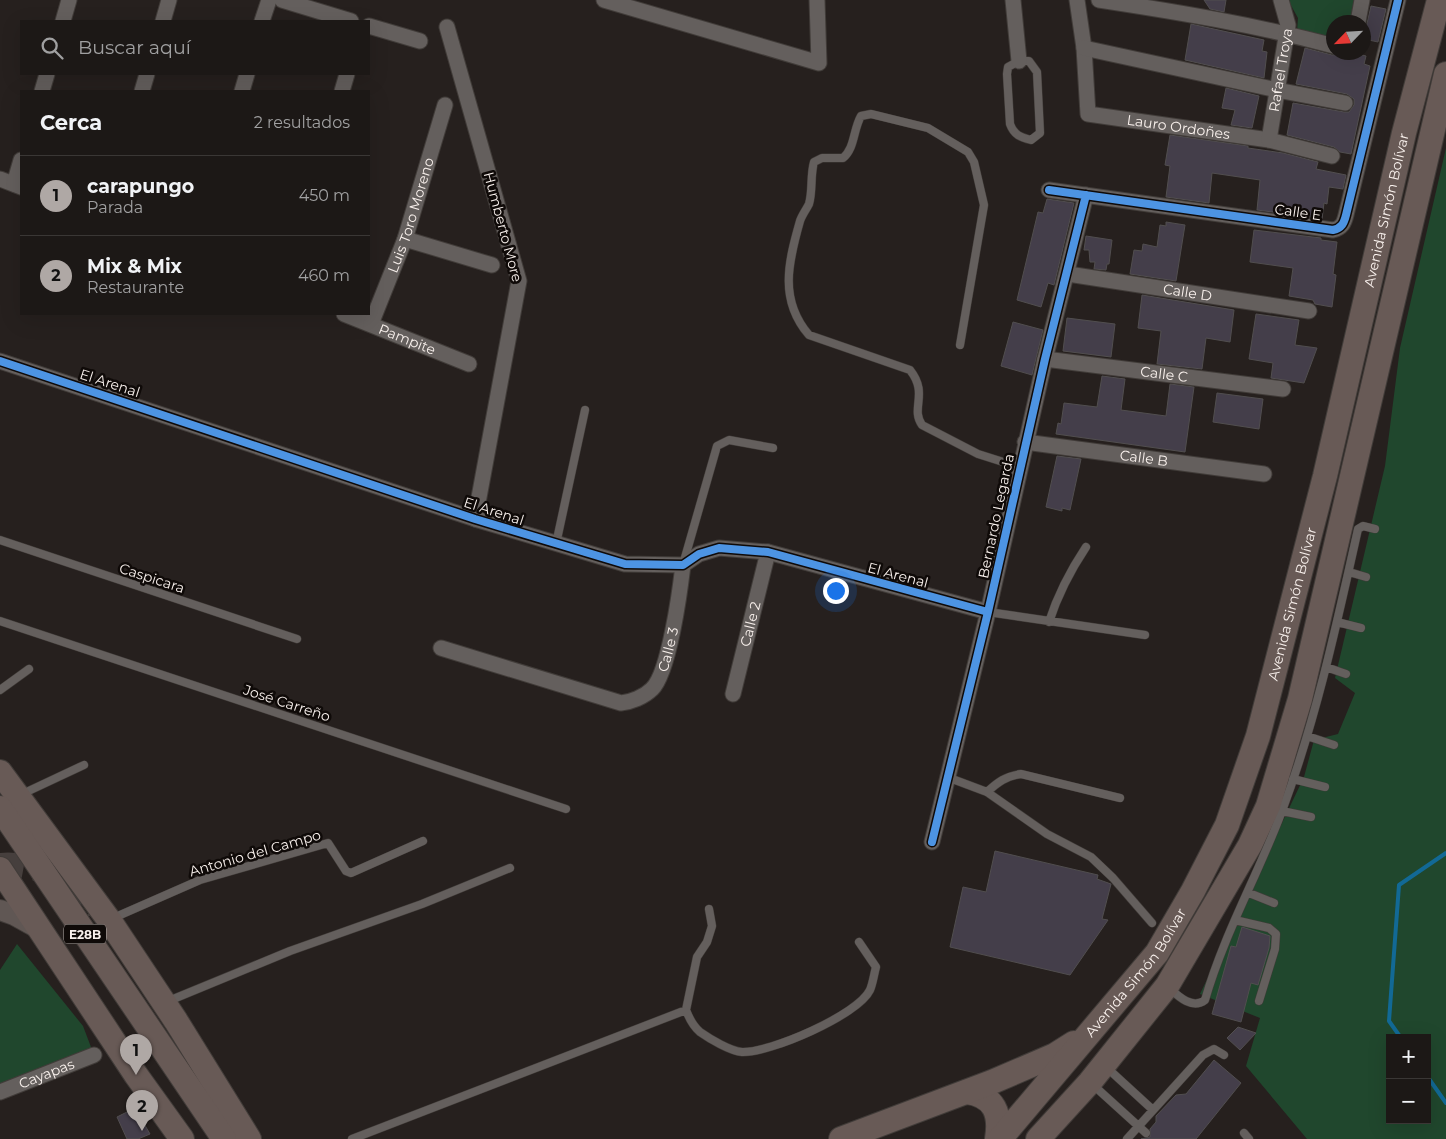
<!DOCTYPE html>
<html lang="es">
<meta charset="utf-8">
<style>
body{margin:0;font-family:Montserrat,sans-serif;background:#292523;color:#f1f3f6}
.controls{position:absolute;right:15px;bottom:15px;display:grid;overflow:hidden;border-radius:0px;box-shadow:0 5px 20px #0002}
.controls button{width:45px;height:45px;display:grid;place-items:center;padding:0;border:0;border-bottom:1px solid #3a3735;background:#1c1816;color:#f1f3f6;font:25px sans-serif}
.compass{position:absolute;left:1326px;top:15px;width:45px;height:45px;border-radius:50%;background:#1c1816;box-shadow:0 5px 20px #0002;rotate:245deg}
.you{position:absolute;left:835px;top:590px;width:18px;height:18px;margin:-12px;border:4px solid #fff;border-radius:50%;background:#1a73e8;box-shadow:0 0 0 8px #1a73e833}
.badge{display:grid;place-items:center;width:32px;height:32px;border-radius:50%;background:#afa8a5;color:#111;font-size:16px;font-weight:700}
.pin{position:absolute;translate:-50% -41px;filter:drop-shadow(0 1px 2px #0008)}
.pin::after{content:'';position:absolute;top:26px;width:18px;height:15px;background:inherit;clip-path:polygon(0 0,100% 0,50% 100%)}
.list{margin:0;padding:0;list-style:none}
h2{display:flex;justify-content:space-between;align-items:center;height:65px;margin:0;padding:0 20px;font-size:21px}
h2 small{font-size:16px;font-weight:400;color:#a0a0a1}
.list li{display:grid;grid-template-columns:32px 1fr auto;gap:15px;align-items:center;box-sizing:border-box;height:80px;padding:0 20px;border-top:1px solid #3a3735}
.list b{display:block;font-size:19px;white-space:nowrap}
.list p{margin:0;font-size:16px;white-space:nowrap;color:#a0a0a1}
.list em{font-size:16px;font-style:normal;color:#a0a0a1}
.icon{flex:none;width:28px;height:28px;fill:none;stroke:currentColor;stroke-width:2;stroke-linecap:round;stroke-linejoin:round}
.map{position:relative;flex:none;width:1446px;height:1139px;overflow:hidden}
.search{position:absolute;background:#1c1816;box-shadow:0 5px 20px #0002;left:20px;top:20px;width:350px;height:55px;display:flex;align-items:center;gap:12px;box-sizing:border-box;padding:0 18px;border-radius:0px;color:#a0a0a1;font-size:19px}
.panel{position:absolute;background:#1c1816;box-shadow:0 5px 20px #0002;left:20px;top:90px;width:350px;height:225px;border-radius:0px}
.map>svg:first-child{display:block}
.green{fill:#20472d;fill-rule:evenodd}
.lines{fill:none;stroke-linecap:round;stroke-linejoin:round}
.stream{stroke:#126995;stroke-width:4}
.building{fill:#443e4a;stroke:#514e4f}
.trunk-tunnel{stroke:#463f3d;stroke-width:24;stroke-dasharray:24 12;stroke-linecap:butt}
.service-casing{stroke:#413c39;stroke-width:9}
.minor-casing{stroke:#413c39;stroke-width:17}
.secondary-casing{stroke:#413c39;stroke-width:22}
.trunk-casing{stroke:#413c39;stroke-width:26}
.service{stroke:#645f5d;stroke-width:8}
.minor{stroke:#645f5d;stroke-width:15}
.secondary{stroke:#605754;stroke-width:20}
.trunk{stroke:#685a56;stroke-width:24}
.cycleway-casing{stroke:#0f0a08;stroke-width:11}
.cycleway{stroke:#4d94e3;stroke-width:8}
.labels{text-anchor:middle;dominant-baseline:central;stroke-width:5;stroke-linejoin:round;paint-order:stroke}
.shield{fill:#0f0a08;stroke:#b3aca8;stroke-width:1}
.shield-label{font-size:12px;font-weight:bold;fill:#f9f1ed}
.street-label{font-size:14px;fill:#f9f1ed;stroke:#0f0a08}
</style>
<div class="map">
<svg width="1446" height="1139" viewBox="0 0 1446 1139">
<rect width="100%" height="100%" fill="#26201e"/>
<!-- green -->
<path class="green" d="M1288,0H1357L1353,22H1334L1333,39L1297,31L1298,18Z
M1446,148V1139H1307L1246,1066L1260,1018L1200,994L1304,777L1314,740L1338,734L1355,693L1335,678L1385,466L1400,348ZM1390,1038H1427V1120H1390Z
M17,944L83,1026L94,1055L0,1086V970Z"/>
<g class="lines">
<!-- stream -->
<path class="stream" d="M1401,1038L1389,1021L1399,885L1446,853
M1427,1076L1446,1103"/>
</g>
<!-- building -->
<path class="building" d="M1204,0H1226L1224,12L1210,9Z
M1371,6L1386,9L1378,42L1364,39V29L1366,28Z
M1191,24L1264,40L1262,51L1267,52L1264,78L1185,60Z
M1305,48L1332,55L1351,52L1366,56L1364,64L1370,66L1351,154L1340,152L1334,147L1287,135L1293,103L1344,112H1349L1354,105V99L1347,94L1296,84Z
M1226,88L1259,96L1252,128L1231,125L1235,110L1222,108Z
M1170,135L1248,146V148L1283,153L1318,162L1316,169L1346,175L1343,189L1329,187L1327,204L1324,203L1322,219L1304,216L1305,209L1281,207L1280,213L1257,210L1260,180L1212,173L1209,203L1166,197L1170,166L1165,165Z
M1047,199L1074,203L1054,285L1048,283L1041,307L1017,300L1038,212L1043,213Z
M1166,222L1185,225L1176,281L1130,274L1134,250L1142,251L1143,244L1157,247L1160,225L1166,226Z
M1254,230L1321,238V240L1337,242L1333,274L1336,275L1332,307L1315,304L1313,300L1289,296L1293,268L1250,262Z
M1086,236L1112,240L1109,264H1107L1106,270L1094,269L1095,262H1090L1089,250H1084Z
M1142,295L1234,310L1230,342L1206,338L1202,369L1157,364L1161,331L1138,328Z
M1256,314L1299,320L1295,345L1317,348L1304,383L1271,378L1273,363L1249,359Z
M1067,318L1115,324L1111,357L1063,351Z
M1013,322L1043,330L1032,375L1001,366Z
M1102,376L1125,379L1121,410L1166,416L1170,384L1194,387L1185,452L1056,434L1058,423L1061,424L1064,403L1097,407Z
M1217,393L1263,399L1259,429L1213,422Z
M1057,456L1081,459L1070,510L1062,508V511L1046,507Z
M995,851L1098,875L1097,879L1111,884L1102,919L1108,920L1070,975L950,947L963,887L986,892Z
M1242,927L1270,936L1269,948L1258,985L1251,983L1241,1022L1212,1014L1231,946L1236,947Z
M1238,1027L1256,1033L1240,1050L1227,1038Z
M1214,1060L1241,1083L1196,1139H1141L1150,1137V1129L1156,1122V1116L1176,1095L1186,1094Z
M135,1108L150,1134L138,1139H127L117,1117Z"/>
<g class="lines">
<!-- trunk-tunnel -->
<path class="trunk-tunnel" d="M0,865C19,862 52,871 67,884C76,893 84,904 92,914"/>
<defs>
<path id="service" d="M1019,61H1029L1037,72L1040,133L1031,140C1020,137 1014,135 1010,124L1007,74L1008,67Z
M960,345L984,205L974,162L968,152L928,128L871,114L861,116C853,130 855,148 843,158H822L814,162C810,176 813,190 809,204C806,210 802,215 800,221C788,263 779,300 809,335L910,370C929,394 910,408 922,425L978,454L1019,467
M0,540L297,639
M556,544L585,410
M684,561L717,446L729,440L773,448
M1349,572L1366,577
M988,612L1145,635
M0,621L566,809
M1049,622C1058,594 1070,571 1086,547
M1337,622L1361,628
M1326,667L1346,674
M0,690L29,669
M1307,736L1334,745
M947,777L987,792L1047,834L1091,857L1113,878L1152,923
M1293,779L1325,787
M987,792C998,782 1006,776 1021,774L1120,798
M20,795L84,765
M1282,811L1311,817
M1249,893L1274,903
M111,919L200,880L328,843L346,871L351,873L423,841
M1235,920L1269,928L1276,934L1275,949L1259,1001
M1168,987C1178,996 1192,1010 1205,1000C1224,934 1258,875 1282,811C1316,720 1337,623 1358,529L1363,526L1375,529
M166,1002L290,951L422,904L510,868
M686,1010L697,957L707,942L712,926L709,909
M1105,1066L1153,1110
M1092,1084L1146,1133
M1244,1133L1249,1139
M352,1139L686,1010C689,1018 693,1026 700,1032C710,1039 730,1051 742,1052C770,1053 858,1015 870,990C873,983 874,974 876,967L859,942
M1127,1139L1203,1055L1214,1049L1224,1055"/>
<g id="minor">
<path d="M282,0L351,21"/>
<path d="M604,0L819,63L817,0"/>
<path d="M1013,0L1019,61"/>
<path id="s1" d="M1077,0L1084,48L1088,114L1269,140L1332,156"/>
<path d="M1099,0C1178,12 1256,25 1334,46"/>
<path d="M63,21L69,0"/>
<path d="M163,21L169,0"/>
<path d="M262,21L269,0"/>
<path d="M1358,22L1362,0"/>
<path d="M369,26L420,41"/>
<path d="M447,27L519,281L475,519"/>
<path d="M1084,48L1277,90L1345,103"/>
<path d="M42,91L47,74"/>
<path d="M142,91L147,74"/>
<path d="M242,91L247,74"/>
<path d="M342,91L347,74"/>
<path id="s2" d="M1269,140L1288,25L1281,0"/>
<path d="M0,179L21,187"/>
<path d="M14,184L21,160"/>
<path d="M1049,190L1333,230C1342,228 1344,223 1346,215L1398,0"/>
<path d="M405,239L492,265"/>
<path id="s3" d="M1068,274L1309,311"/>
<path id="s4" d="M344,314L469,364"/>
<path id="s5" d="M371,324L405,239L445,105"/>
<path id="s6" d="M1045,359L1283,389"/>
<path d="M0,361L475,519L625,564L683,565L699,554L719,548L768,552L988,612"/>
<path id="s7" d="M1025,442L1264,474"/>
<path id="s8" d="M441,648L621,703C631,702 644,697 652,689C669,673 680,591 683,565"/>
<path id="s9" d="M733,694L768,552"/>
<path d="M932,842L988,612L1045,359L1086,195"/>
<path id="s10" d="M0,1092L94,1055"/>
</g>
<path id="secondary" d="M0,910L14,915L41,930"/>
<g id="trunk">
<path d="M0,772L109,920L176,1021L249,1139"/>
<path d="M0,808L224,1139"/>
<path d="M0,869L136,1075L182,1139"/>
<path d="M967,1092C995,1096 1001,1114 997,1139"/>
<path d="M841,1139L992,1082L1055,1055L1074,1043"/>
<path id="s11" d="M1000,1139L1157,953L1193,891L1227,825L1258,736L1325,476L1404,133L1439,0"/>
<path d="M1038,1139L1090,1082L1167,986L1250,845L1268,806L1300,699L1446,74"/>
</g>
</defs>
<!-- service casing -->
<use href="#service" class="service-casing"/>
<!-- minor casing -->
<use href="#minor" class="minor-casing"/>
<!-- secondary casing -->
<use href="#secondary" class="secondary-casing"/>
<!-- trunk casing -->
<use href="#trunk" class="trunk-casing"/>
<!-- service -->
<use href="#service" class="service"/>
<!-- minor -->
<use href="#minor" class="minor"/>
<!-- secondary -->
<use href="#secondary" class="secondary"/>
<!-- trunk -->
<use href="#trunk" class="trunk"/>
<defs>
<path id="cycleway" d="M1049,190L1333,230C1342,228 1344,223 1346,215L1398,0
M0,361L475,519L625,564L683,565L699,554L719,548L768,552L988,612
M932,842L988,612L1045,359L1086,195"/>
</defs>
<!-- cycleway casing -->
<use href="#cycleway" class="cycleway-casing"/>
<!-- cycleway -->
<use href="#cycleway" class="cycleway"/>
</g>
<g class="labels">
<!-- shield labels -->
<rect class="shield" x="64" y="924.5" width="42" height="19" rx="4"/>
<g class="shield-label">
<text x="85" y="934">E28B</text>
</g>
<!-- street labels -->
<g class="street-label">
<text stroke="none"><textPath href="#s2" startOffset="71">Rafael Troya</textPath></text>
<text stroke="none"><textPath href="#s1" startOffset="206">Lauro Ordoñes</textPath></text>
<text stroke="none"><textPath href="#s11" startOffset="1025">Avenida Simón Bolívar</textPath></text>
<text transform="translate(1298 212) rotate(8)">Calle E</text>
<text stroke="none"><textPath href="#s5" startOffset="116">Luis Toro Moreno</textPath></text>
<text transform="translate(503 227) rotate(75)">Humberto More</text>
<text stroke="none"><textPath href="#s3" startOffset="121">Calle D</textPath></text>
<text stroke="none"><textPath href="#s4" startOffset="68">Pampite</textPath></text>
<text stroke="none"><textPath href="#s6" startOffset="120">Calle C</textPath></text>
<text transform="translate(110 383) rotate(18)">El Arenal</text>
<text stroke="none"><textPath href="#s7" startOffset="120">Calle B</textPath></text>
<text transform="translate(494 511) rotate(18)">El Arenal</text>
<text transform="translate(996 516) rotate(-78)">Bernardo Legarda</text>
<text transform="translate(898 575) rotate(15)">El Arenal</text>
<text transform="translate(152 578) rotate(18)">Caspicara</text>
<text stroke="none"><textPath href="#s11" startOffset="620">Avenida Simón Bolívar</textPath></text>
<text stroke="none"><textPath href="#s9" startOffset="72">Calle 2</textPath></text>
<text stroke="none"><textPath href="#s8" startOffset="266">Calle 3</textPath></text>
<text transform="translate(287 703) rotate(18)">José Carreño</text>
<text transform="translate(255 853) rotate(-16)">Antonio del Campo</text>
<text stroke="none"><textPath href="#s11" startOffset="215">Avenida Simón Bolívar</textPath></text>
<text stroke="none"><textPath href="#s10" startOffset="50">Cayapas</textPath></text>
</g>
</g>
</svg>
<div class="controls">
<button>+</button>
<button>−</button>
</div>
<svg class="compass" viewBox="-18 -18 36 36"><path d="M0-13l5 13h-10z" fill="#e53935"/><path d="M0 13l5-13h-10z" fill="#a0a0a1"/></svg>
<div class="you"></div>
<div class="pin badge" style="left:136px;top:1075px">1</div>
<div class="pin badge" style="left:142px;top:1131px">2</div>
<div class="search"><svg class="icon" aria-label="search" viewBox="0 0 24 24"><circle cx="10" cy="10" r="6"/><path d="M15 15l6 6"/></svg>Buscar aquí</div>
<section class="panel">
<h2>Cerca<small>2 resultados</small></h2>
<ul class="list">
<li><span class="badge">1</span><div><b>carapungo</b><p>Parada</p></div><em>450 m</em></li>
<li><span class="badge">2</span><div><b>Mix &amp; Mix</b><p>Restaurante</p></div><em>460 m</em></li>
</ul>
</section>
</div>
